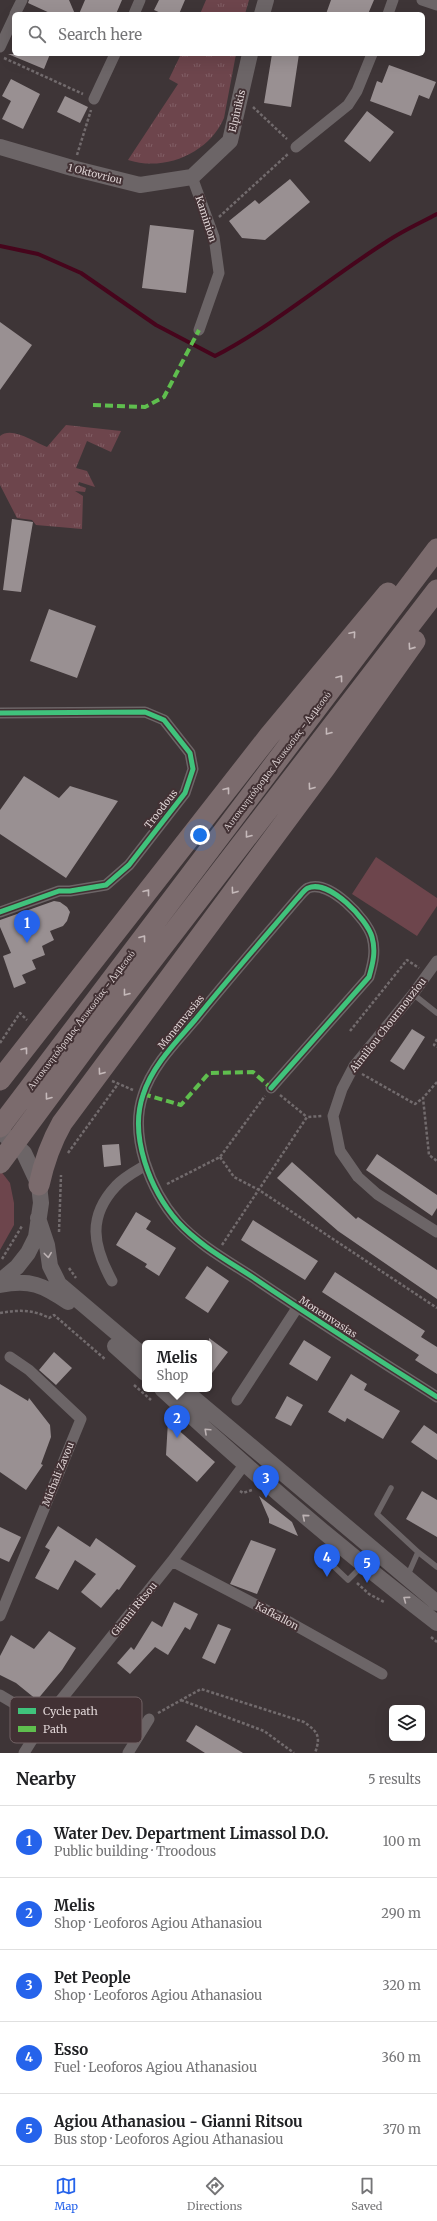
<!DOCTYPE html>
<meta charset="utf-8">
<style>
body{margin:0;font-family:Merriweather,serif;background:#f2f2f2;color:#202124}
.controls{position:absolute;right:12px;bottom:12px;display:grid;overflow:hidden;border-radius:6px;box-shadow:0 4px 16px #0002}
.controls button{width:36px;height:36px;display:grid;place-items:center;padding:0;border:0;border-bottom:1px solid #e0e0e0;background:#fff;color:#202124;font:20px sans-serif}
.you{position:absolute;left:200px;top:835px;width:14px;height:14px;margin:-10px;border:3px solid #fff;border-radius:50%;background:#1a73e8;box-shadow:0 0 0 6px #1a73e833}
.badge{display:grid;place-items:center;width:26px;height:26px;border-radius:50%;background:#2563eb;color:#fff;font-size:13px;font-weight:700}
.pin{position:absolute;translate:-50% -33px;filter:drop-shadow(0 1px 2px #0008)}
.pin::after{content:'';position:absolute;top:21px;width:14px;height:12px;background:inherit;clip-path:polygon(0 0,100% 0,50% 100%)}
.popup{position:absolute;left:142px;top:1340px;width:70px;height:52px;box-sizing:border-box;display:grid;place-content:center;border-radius:6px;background:#fff;filter:drop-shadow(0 1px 3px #0005);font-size:13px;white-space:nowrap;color:#757577}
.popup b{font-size:15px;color:#202124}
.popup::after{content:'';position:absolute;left:50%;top:100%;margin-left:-8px;border:8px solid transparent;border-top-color:#fff}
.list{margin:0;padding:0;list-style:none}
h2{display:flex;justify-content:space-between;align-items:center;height:52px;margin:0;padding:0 16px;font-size:17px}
h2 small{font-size:13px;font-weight:400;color:#757577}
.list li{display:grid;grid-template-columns:26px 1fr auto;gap:12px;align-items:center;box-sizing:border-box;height:72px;padding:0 16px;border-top:1px solid #e0e0e0}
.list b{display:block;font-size:15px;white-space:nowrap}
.list p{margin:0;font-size:13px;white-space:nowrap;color:#757577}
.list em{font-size:13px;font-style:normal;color:#757577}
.icon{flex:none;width:22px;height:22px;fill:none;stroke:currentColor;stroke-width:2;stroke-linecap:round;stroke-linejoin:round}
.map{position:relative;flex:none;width:437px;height:1753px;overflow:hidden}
.search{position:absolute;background:#fff;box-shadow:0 4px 16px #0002;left:12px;right:12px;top:12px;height:44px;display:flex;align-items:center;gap:10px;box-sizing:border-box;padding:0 14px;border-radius:6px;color:#757577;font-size:15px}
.sheet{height:412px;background:#fff}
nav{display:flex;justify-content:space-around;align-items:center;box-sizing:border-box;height:56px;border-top:1px solid #e0e0e0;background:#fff;font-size:11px;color:#757577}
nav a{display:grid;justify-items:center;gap:2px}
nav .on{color:#2563eb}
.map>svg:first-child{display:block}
.grass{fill:#6d454c}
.park{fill:url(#park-tufts)}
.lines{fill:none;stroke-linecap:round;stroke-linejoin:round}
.stream{stroke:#46051c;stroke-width:4}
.building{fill:#999092}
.path{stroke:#726b6d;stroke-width:2.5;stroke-dasharray:3 2;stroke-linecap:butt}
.lane{stroke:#6c6567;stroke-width:5.5}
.street{stroke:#6c6567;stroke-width:11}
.secondary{stroke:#6c6567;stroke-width:16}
.highway{stroke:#7b6b6d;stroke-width:21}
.quiet{stroke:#5fbe4e;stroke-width:4;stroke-dasharray:8 4;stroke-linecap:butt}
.cycleway-casing{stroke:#423134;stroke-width:8}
.cycleway{stroke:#40c37c;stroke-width:5}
.oneway{stroke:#c5b9ba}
.oneway2{stroke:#bcb2b3}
.labels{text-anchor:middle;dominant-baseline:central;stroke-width:4;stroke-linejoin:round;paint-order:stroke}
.street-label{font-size:10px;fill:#ded3d4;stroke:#423134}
.key{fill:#423134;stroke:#716264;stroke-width:1}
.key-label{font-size:11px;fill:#ded3d4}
</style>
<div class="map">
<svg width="437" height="1753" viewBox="0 0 437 1753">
<defs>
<pattern id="park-tufts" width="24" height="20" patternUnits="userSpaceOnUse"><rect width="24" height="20" fill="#6d454c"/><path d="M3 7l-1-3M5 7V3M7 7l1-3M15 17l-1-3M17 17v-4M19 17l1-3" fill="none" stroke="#815f65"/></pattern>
</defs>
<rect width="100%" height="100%" fill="#3e3537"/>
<!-- grass -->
<path class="grass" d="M376,857L437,898V906L417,936L352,894Z
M0,1170L10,1183L14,1203V1225L0,1250Z"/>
<!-- park -->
<path class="park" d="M206,0H249L245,14H200Z
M181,54H236L224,118C209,153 165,172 128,160L178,84L169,79Z
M66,425L121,431L111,452L87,441L76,468L87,471L95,487L79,482L78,485L86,488L85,492L75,491L83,496L82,529L36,525L32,520L17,518L0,485V436C12,426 34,442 47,447Z"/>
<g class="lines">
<!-- stream -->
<path class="stream" d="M0,246L38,254L81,273L156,325L215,356C276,324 328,279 386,242C402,231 420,223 437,214"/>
</g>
<!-- building -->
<path class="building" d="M29,0H69L75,14H52L28,3Z
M85,0H122L116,14H79Z
M159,0H185L179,14H163L154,10Z
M331,0H374L368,14H326Z
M8,54H50L44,69Z
M272,54H299L291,107L264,103Z
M389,65L436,82L429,99L419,95L411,116L370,101L377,81L382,83Z
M11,79L40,94L23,129L2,119L11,101L2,96Z
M65,96L88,107L80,123L57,112Z
M367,111L394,132L370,162L344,141Z
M290,179L310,202L265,240L242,238L229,221L255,200L259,204Z
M150,225L194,230L186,293L142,288Z
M0,322L32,345L0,390Z
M12,519L33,522L21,592L3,590Z
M49,609L96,626L77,678L30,661Z
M24,776L59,798L70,786L118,801L66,878L0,834V810Z
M54,901L60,902L67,907L70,912L67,921L63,926L50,931L54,940L42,946L45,955L32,960L36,969L22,975L26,983L14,988L3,956L11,953L0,927V920Z
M412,1029L425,1037L404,1070L390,1061Z
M119,1144L121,1165L104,1167L102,1145Z
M377,1154L437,1195V1208L432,1216L366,1170Z
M292,1162L356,1219L358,1217L437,1270V1299L338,1231L277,1178Z
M136,1212L151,1221L146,1229L176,1248L159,1276L145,1267L147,1264L116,1245Z
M253,1220L318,1261L305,1280L241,1240Z
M207,1266L229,1281L208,1313L185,1298Z
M335,1272L425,1331L421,1337L437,1347V1374L415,1360L419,1355L322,1292Z
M209,1338L228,1352L209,1377Z
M304,1340L331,1357L317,1381L289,1364Z
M54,1352L72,1368L56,1385L39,1370Z
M351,1374L367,1384L364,1390L400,1411L383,1439L347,1418L345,1422L328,1412Z
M0,1384L28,1401L29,1398L50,1425L51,1437L41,1464L43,1465L26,1490L0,1472Z
M287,1396L303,1405L291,1426L275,1418Z
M168,1421L215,1462L197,1482L166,1455Z
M424,1425L437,1434V1460L411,1442Z
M422,1491L437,1500V1537L406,1519Z
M259,1496L292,1522L298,1536L269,1523V1519Z
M58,1526L90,1547L96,1538L136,1566L119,1590L117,1589L101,1608L81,1592L96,1574L75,1560L58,1590L35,1578L50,1550L45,1547Z
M0,1527L21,1537L9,1562L0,1558Z
M251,1540L276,1549L257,1594L230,1584Z
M174,1602L198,1614L190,1630L185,1627L168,1655L155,1647L130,1674L117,1663L131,1647L134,1650L152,1621L162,1627Z
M218,1624L231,1629L215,1664L202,1658Z
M49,1631L76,1648L62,1670L37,1700L16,1683L0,1675V1656L11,1635L34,1649Z
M196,1725L243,1753H205L186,1741Z"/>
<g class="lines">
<!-- path -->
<path class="path" d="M4,58L83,94
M253,107L287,139
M77,155L91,110
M219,217L288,154
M350,1031L407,960L419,968
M437,1039L434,1045L437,1047
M0,1043L20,1013L27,1020
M362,1074L415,1104L423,1098
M112,1081L133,1090
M437,1082L423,1098L429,1155L437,1161
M280,1095L307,1117
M68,1153L118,1084
M220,1157L234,1177L259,1190L437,1308
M167,1184L220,1157L265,1096
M59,1232L61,1175
M222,1245L307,1117L322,1116
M2,1259L22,1226
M69,1268L76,1278
M0,1313C17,1310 33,1309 49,1318L54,1315L106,1360
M134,1385L151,1400
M240,1491L243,1493L252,1490
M357,1583L369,1594L384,1602
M431,1637L437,1642
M181,1700L264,1731L294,1753
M158,1713L201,1689L304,1722C318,1732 321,1736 315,1753"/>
<!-- lane -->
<path class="lane" d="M413,994L437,1013
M391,1488L377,1514L418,1552L407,1577
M339,1546L327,1560L348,1580L362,1566
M418,1552L437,1567"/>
<!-- street -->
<path class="street" d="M422,0L437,5
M15,14L22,0
M134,14L140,0
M388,14L393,0
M0,47L14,17
M94,99L115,54
M296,147L348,105L357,91L372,54
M192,177L214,237L219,273L199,330
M0,713L145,712L164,720L190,753L193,769L185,793L129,865L106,885L70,891H59L0,912
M437,961L413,994L354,1066L342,1089L333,1116L340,1151L358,1177L377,1194L437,1232
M271,1088L369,977C373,963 376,951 372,937C367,919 329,879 308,888C304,890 300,896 297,899C263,939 228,979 195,1020C176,1042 152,1066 143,1095C129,1136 150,1190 178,1222C199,1245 228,1261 254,1278C314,1319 376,1358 437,1397
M112,1281C93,1246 87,1217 116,1186C124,1177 136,1171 146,1165
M237,1400L297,1308
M172,1561L291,1623L382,1674
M0,1616L81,1419L29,1370L10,1357
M0,1695L44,1721
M24,1753L44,1721L172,1561L244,1465
M128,1753L149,1719"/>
<!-- secondary -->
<path class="secondary" d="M262,14L266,0
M0,147L72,168L140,185L192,177L230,141L250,54
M0,1131L24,1153L39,1185L41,1203L36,1237L28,1253L17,1267L0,1281
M38,1218L47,1245L50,1266L59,1284L145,1357
M0,1285C30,1279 43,1285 68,1302
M115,1346L145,1373
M162,1389C250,1471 341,1549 437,1623
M183,1389L437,1603"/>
<!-- highway -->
<path class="highway" d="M0,1080L269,736L388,593
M0,1127L437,549
M0,1163L96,1033L437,590
M39,1185C44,1162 50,1144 62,1123L325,768L415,641"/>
<!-- quiet -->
<path class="quiet" d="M93,405L145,407L164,397L199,330
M143,1094L181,1105L209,1073L253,1072L271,1088"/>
<defs>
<path id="cycleway" d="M0,713L145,712L164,720L190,753L193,769L185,793L129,865L106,885L70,891H59L0,912
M271,1088L369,977C373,963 376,951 372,937C367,919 329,879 308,888C304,890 300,896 297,899C263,939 228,979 195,1020C176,1042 152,1066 143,1095C129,1136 150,1190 178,1222C199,1245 228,1261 254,1278C314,1319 376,1358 437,1397"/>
</defs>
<!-- cycleway casing -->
<use href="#cycleway" class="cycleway-casing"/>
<!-- cycleway -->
<use href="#cycleway" class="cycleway"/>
</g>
<!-- one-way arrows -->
<defs><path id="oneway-chevron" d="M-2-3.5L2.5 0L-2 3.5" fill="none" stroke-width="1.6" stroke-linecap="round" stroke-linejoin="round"/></defs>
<g class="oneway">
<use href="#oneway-chevron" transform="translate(353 634) rotate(-50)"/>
<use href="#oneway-chevron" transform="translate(411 647) rotate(125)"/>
<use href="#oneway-chevron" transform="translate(340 678) rotate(-53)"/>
<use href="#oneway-chevron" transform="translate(328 732) rotate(128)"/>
<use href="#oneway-chevron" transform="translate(311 787) rotate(126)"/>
<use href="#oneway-chevron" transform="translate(227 790) rotate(-52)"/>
<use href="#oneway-chevron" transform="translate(248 835) rotate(128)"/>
<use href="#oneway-chevron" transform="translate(234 891) rotate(126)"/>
<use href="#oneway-chevron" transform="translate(147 892) rotate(-52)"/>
<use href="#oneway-chevron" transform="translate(143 938) rotate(-53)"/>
<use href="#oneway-chevron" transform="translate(126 993) rotate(128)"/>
<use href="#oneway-chevron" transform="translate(25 1050) rotate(-52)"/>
<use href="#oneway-chevron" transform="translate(101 1072) rotate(126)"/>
<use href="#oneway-chevron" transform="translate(48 1097) rotate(127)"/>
</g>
<g class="oneway2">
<use href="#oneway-chevron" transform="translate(48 1255) rotate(83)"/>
<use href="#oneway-chevron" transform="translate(207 1431) rotate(-137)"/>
<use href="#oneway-chevron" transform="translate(305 1517) rotate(-140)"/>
<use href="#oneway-chevron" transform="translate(406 1599) rotate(-143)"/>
</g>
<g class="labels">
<!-- street labels -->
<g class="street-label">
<text transform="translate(237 111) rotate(-77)">Elpinikis</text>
<text transform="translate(95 174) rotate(14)">1 Oktovriou</text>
<text transform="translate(206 219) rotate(72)">Kaminion</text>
<text transform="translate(277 761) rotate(-53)">Αυτοκινητόδρομος Λευκωσίας - Λεμεσού</text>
<text transform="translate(161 809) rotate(-52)">Troodous</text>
<text transform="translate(81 1020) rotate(-53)">Αυτοκινητόδρομος Λευκωσίας - Λεμεσού</text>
<text transform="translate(181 1022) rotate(-51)">Monemvasias</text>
<text transform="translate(388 1025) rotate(-52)">Aimiliou Chourmouziou</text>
<text transform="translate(328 1317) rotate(33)">Monemvasias</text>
<text transform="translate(58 1474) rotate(-68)">Michali Zavou</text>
<text transform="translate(134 1609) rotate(-51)">Gianni Ritsou</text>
<text transform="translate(277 1616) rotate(28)">Kafkallon</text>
</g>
</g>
<!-- legend -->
<rect x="10" y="1697" width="132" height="46" rx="6" class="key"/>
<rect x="18" y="1708" width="18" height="6" fill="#40c37c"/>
<rect x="18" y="1726" width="18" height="6" fill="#5fbe4e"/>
<g class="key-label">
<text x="43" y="1715">Cycle path</text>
<text x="43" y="1733">Path</text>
</g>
</svg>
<div class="controls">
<button><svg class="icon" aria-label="layers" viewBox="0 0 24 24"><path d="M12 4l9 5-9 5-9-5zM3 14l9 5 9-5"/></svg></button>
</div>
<div class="you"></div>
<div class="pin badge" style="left:27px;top:943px">1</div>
<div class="pin badge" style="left:177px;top:1438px">2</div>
<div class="popup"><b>Melis</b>Shop</div>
<div class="pin badge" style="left:266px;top:1498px">3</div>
<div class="pin badge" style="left:327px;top:1577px">4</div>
<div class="pin badge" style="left:367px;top:1583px">5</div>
<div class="search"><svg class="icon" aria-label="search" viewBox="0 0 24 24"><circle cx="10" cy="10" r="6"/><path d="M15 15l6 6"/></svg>Search here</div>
</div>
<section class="sheet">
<h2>Nearby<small>5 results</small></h2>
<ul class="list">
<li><span class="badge">1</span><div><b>Water Dev. Department Limassol D.O.</b><p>Public building · Troodous</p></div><em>100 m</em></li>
<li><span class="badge">2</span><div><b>Melis</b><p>Shop · Leoforos Agiou Athanasiou</p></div><em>290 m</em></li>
<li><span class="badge">3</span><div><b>Pet People</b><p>Shop · Leoforos Agiou Athanasiou</p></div><em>320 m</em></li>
<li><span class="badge">4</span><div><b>Esso</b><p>Fuel · Leoforos Agiou Athanasiou</p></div><em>360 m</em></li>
<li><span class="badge">5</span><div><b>Agiou Athanasiou - Gianni Ritsou</b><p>Bus stop · Leoforos Agiou Athanasiou</p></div><em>370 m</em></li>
</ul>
</section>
<nav>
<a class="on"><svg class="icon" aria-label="map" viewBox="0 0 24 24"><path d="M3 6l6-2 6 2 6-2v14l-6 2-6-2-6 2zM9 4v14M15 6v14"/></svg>Map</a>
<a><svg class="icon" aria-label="directions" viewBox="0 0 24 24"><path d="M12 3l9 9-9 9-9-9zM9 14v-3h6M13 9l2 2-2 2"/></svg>Directions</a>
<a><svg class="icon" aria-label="saved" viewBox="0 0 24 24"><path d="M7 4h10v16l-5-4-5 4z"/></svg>Saved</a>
</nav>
